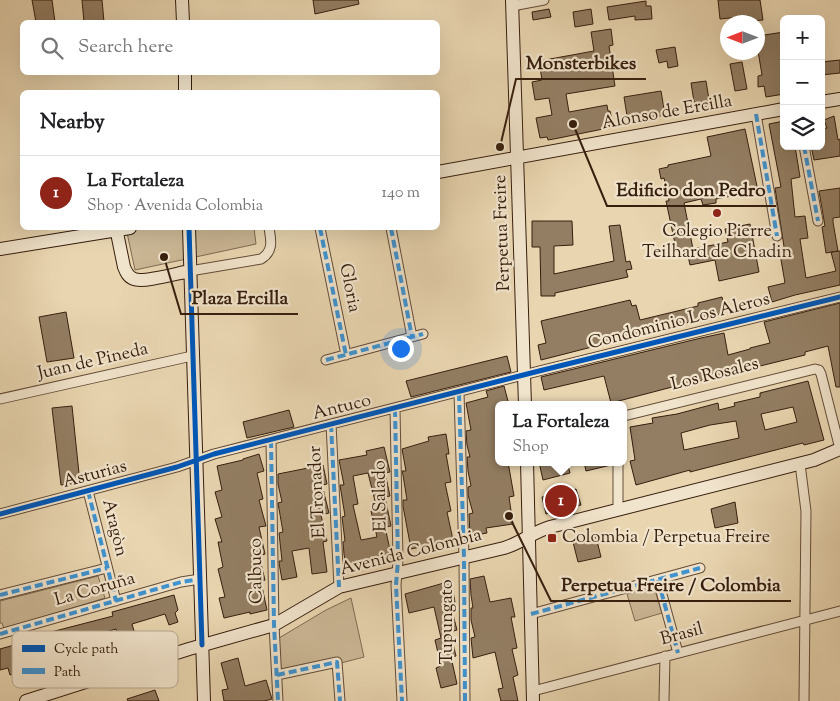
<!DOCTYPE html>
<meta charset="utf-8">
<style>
body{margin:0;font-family:"Sorts Mill Goudy",serif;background:#f2f2f2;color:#202124}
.controls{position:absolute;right:15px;top:15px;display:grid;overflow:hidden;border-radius:8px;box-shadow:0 5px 20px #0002}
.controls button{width:45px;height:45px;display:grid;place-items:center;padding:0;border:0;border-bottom:1px solid #e0e0e0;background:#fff;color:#202124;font:25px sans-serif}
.compass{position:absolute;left:720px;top:15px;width:45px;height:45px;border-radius:50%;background:#fff;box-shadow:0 5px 20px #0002;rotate:270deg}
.you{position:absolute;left:400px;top:348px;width:18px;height:18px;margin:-12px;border:4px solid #fff;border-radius:50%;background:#1a73e8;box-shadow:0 0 0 8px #1a73e833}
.badge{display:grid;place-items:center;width:32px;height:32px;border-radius:50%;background:#8f2418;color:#fff;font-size:16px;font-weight:700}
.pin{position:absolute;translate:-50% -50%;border:2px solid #fff;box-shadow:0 1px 5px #0006}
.popup{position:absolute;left:495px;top:401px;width:132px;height:65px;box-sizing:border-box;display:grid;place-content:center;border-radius:8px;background:#fff;filter:drop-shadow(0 1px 4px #0005);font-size:16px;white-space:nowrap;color:#757577}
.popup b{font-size:19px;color:#202124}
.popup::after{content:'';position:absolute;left:50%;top:100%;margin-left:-10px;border:10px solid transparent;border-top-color:#fff}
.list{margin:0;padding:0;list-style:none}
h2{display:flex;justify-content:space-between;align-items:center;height:65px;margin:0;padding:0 20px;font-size:21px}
h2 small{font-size:16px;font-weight:400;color:#757577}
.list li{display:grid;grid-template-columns:32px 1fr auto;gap:15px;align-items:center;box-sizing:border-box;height:75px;padding:0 20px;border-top:1px solid #e0e0e0}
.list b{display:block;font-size:19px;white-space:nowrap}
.list p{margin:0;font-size:16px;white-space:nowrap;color:#757577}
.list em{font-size:16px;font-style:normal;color:#757577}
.icon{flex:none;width:28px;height:28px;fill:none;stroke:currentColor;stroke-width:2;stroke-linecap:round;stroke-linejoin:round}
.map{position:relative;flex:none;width:840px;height:701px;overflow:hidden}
.search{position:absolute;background:#fff;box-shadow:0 5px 20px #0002;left:20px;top:20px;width:420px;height:55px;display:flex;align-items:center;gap:12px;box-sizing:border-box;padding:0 18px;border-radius:8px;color:#757577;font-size:19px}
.panel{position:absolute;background:#fff;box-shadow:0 5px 20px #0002;left:20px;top:90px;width:420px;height:140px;border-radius:8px}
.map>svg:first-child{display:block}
.green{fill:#cbb795;stroke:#806a52}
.building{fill:#937e63;stroke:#361e0e;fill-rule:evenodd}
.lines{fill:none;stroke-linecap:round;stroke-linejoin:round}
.street-casing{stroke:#634c37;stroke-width:11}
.secondary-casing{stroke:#361e0e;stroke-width:14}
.street{stroke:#f1e4cc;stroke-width:9}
.secondary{stroke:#f1e4cc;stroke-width:12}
.quiet{stroke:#3e94d2;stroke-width:4;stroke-dasharray:8 4;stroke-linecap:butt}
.cycleway-casing{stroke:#f1e4cc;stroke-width:8}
.cycleway{stroke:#0057b8;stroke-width:5}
.poi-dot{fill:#8f2418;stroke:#f1e4cc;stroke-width:2}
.labels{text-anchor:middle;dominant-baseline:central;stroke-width:4.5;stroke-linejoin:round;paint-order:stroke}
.street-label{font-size:18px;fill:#361e0e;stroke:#f1e4cc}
.poi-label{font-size:18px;fill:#361e0e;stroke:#f1e4cc}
.key{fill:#f1e4cc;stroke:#b9a993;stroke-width:1}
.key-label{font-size:14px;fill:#361e0e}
.leader{fill:none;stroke:#361e0e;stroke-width:2}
.callout-dot{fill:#361e0e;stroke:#f1e4cc;stroke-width:2}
.callout-label{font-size:19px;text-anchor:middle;font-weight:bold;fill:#361e0e;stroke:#f1e4cc;stroke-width:4.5;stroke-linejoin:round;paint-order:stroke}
</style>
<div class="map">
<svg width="840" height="701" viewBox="0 0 840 701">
<rect width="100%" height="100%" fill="#e9d6b1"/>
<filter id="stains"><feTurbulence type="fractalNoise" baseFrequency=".004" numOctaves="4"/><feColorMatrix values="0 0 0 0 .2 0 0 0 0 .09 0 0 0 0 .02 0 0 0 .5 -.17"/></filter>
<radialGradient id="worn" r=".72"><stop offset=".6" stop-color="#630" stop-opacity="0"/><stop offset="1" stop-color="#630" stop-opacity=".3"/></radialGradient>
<!-- green -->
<path class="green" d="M126,228H254L256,244L135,270Z
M98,576L105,598L4,629L2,623H0V601Z
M654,587L662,613L635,621L627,594Z
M351,598L364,657L341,663L340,658L281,671L279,638L326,610Z"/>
<!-- building -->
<path class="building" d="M32,0H52L55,22H36Z
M82,0H102L104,22H84Z
M313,0H358L359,4L315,14Z
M718,0H760L763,20L750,21L749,16L720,19Z
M646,1V6H651L652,19L635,20V16L609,20L607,7Z
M549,9L551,17L533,20L532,12Z
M591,9L593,24L575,27L573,12Z
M611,29L613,45L609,46L615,86L566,94L569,112L607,105L608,111H610L612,120L608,121L610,126L602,127L603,129L559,138L548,140L547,137L540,138L536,118L552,115L549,98L535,100L532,82L542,80L539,61L594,51L591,32Z
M784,32V94L766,97L764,86L758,87V76L762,75L758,51V36Z
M675,47L678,66L668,68L667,61L659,63L656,50Z
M840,60V73L821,75V62Z
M742,62L747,89L735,91L730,64Z
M706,81L710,106L695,108L691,83Z
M661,91L665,115L628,122L624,97Z
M834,116L838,140L840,139V156L814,160L811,146H821V129L827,128L824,120Z
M784,121V146H795L800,177L791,179L795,217L805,216L808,238L800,239L806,278L836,271L831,252L840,251V285L795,295L772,302L768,287L785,283L780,254L785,253L775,188L781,187L769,124Z
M745,129L758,191L716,199V203L703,205L701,199L684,203L693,249L728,242L725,229L750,224L759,272L719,281L715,260L690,265L687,251L677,253L666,201H669L664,178L661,179L659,169L668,167V165L711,156L707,137Z
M840,188V217L833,218V222L838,251L826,253L822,227L825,226L819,191Z
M532,221H572L573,245L554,246V274L614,261L609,226L620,225L626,262L630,261L632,269L626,270L628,277L555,293V296H541L540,247H532Z
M722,297L725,313L541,360L538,345L546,343L541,321L630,300L632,306L636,305L640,320L698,306V303Z
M840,303V387H836L828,346L805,352V355L699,381V380L611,403L604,376L544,390L541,377L701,338L724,333L728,355L750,349V348L770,343L764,322Z
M66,312L74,358L47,362L39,317Z
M507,356L511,372L411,397L406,381Z
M808,381L824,440L804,445L803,443L690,472V470L636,485L630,461L635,460L630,427L653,423L652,418L677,414L718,403L719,410L735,406L734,403L760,397V393ZM793,407L797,422L765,430L761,414ZM736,421L739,438L684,450L681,433L710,425Z
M504,386L509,405H498V462H508L514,496L509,497L513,524L486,528L487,533L470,536L469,514L473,513L468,495V487L471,486L468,471L467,457H470L467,445L466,431L471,430L466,403L488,397L486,391Z
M72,406L80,483L61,485L52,408Z
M289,410L294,427L247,438L243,422Z
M446,434L449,454H446L451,482L445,483L451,511L447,512L453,540L411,549L403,506V500H407L403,475L402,471H406L402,449L429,441L428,437Z
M384,447L390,472L385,473L390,496L385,497L391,526L385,527L392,559L376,562L375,559L346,566L344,554L343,542L345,541L342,517L345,516L340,485H344L339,460L367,455L366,451ZM368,473L377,509L371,511L377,537L361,540L353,505L358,504L353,476Z
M259,454L264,471L257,473L263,499L259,500L266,526L259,527L265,554L259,556L265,580L261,582L267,610L250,614V612L224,618L219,598L225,597L218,569L223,567L218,542H222L215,519L222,517L215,492L222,490L217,466L243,460V459Z
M539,462H567L570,473L543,480Z
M584,462H610L611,465L586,471Z
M323,465L327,484L322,485L329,513L321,515L327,541L323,542L327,572L312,574L309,548L292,551L297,577L282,580L279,563V561H282L279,533L283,532L278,503L282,502L278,484V474Z
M576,489L581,505L546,514L542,497Z
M735,502L738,523L715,528L711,509Z
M596,537L601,557L578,562L573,542Z
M484,576L490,602L511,598L515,617H511L517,648L512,649L518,675L513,677L518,701H501L498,689L503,688L495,652L473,658L471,638L475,637L471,620V608H473L471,595L470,579Z
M451,581L455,602L450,603L457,630L450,632L456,656L451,657L457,684L441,688L436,668L441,666L435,640L441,638L434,607L409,613L405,594Z
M174,595L178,610L175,613L178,622L169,625L165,614L132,624L134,631L118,635L116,629L53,647V650L17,659L21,672L10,675L8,668L0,670V649L25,642L24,639L113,616L112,612Z
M238,658L245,686L266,680L272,699L264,701H224L222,690L228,689L221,663Z
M155,690L159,701H128L127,699Z"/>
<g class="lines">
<defs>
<path id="street" d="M512,6L544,0
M756,114L777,236
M804,146L818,221
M320,228L346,355
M391,228L412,337
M190,271L261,259C274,251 271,240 269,228
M326,360L423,334
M459,393L464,558L465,701
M0,399L192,356
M395,409L398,561L396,585L402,701
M624,416L815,369L819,370L821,374L840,449
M331,424L339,587
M271,440L274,625L278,701
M618,462V509
M800,464L806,511L804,701
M88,491L116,601
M0,514L177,467L214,454L539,371L840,297
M658,580L678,653
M0,595L107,568
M531,614L700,568
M0,634L181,582L200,579
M277,675L337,662L340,701
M533,691L840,611
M664,701L665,656"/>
<path id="secondary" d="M182,0L183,22
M512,0L525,405
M185,72V92
M821,102L840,99
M438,172L784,109
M116,228L124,267C126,272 128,277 134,279C143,283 178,273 190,271
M189,228L204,701
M0,249L130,228
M527,462L533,701
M26,701L189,649L274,625L339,587L504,548C521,543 533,532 550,527L814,460L840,449"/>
</defs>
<!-- street casing -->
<use href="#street" class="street-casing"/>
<!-- secondary casing -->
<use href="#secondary" class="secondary-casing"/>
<!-- street -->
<use href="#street" class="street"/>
<!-- secondary -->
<use href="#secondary" class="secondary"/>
<!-- quiet -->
<path class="quiet" d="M756,114L777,236
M804,146L818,221
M320,228L346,355
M391,228L412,337
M326,360L423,334
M459,393L464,558L465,701
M395,409L398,561L396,585L402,701
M331,424L339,587
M271,440L274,625L278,701
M88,491L116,601
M658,580L678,653
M0,595L107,568
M531,614L700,568
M0,634L181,582L200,579
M277,675L337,662L340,701"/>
<defs>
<path id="cycleway" d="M189,228L202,645
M0,514L177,467L214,454L539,371L840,297"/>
</defs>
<!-- cycleway casing -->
<use href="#cycleway" class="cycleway-casing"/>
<!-- cycleway -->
<use href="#cycleway" class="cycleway"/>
</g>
<!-- markers -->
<g class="poi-dot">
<circle cx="717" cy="213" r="5"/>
<rect x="547" y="533" width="10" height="10" rx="2.5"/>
</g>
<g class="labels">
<!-- street labels -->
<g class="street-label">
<text transform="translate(667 113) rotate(-10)">Alonso de Ercilla</text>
<text transform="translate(503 233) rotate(-92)">Perpetua Freire</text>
<text transform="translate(349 288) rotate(79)">Gloria</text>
<text transform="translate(679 322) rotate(-14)">Condominio Los Aleros</text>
<text transform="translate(93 362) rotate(-13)">Juan de Pineda</text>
<text transform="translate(715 375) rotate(-14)">Los Rosales</text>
<text transform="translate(342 408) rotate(-14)">Antuco</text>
<text transform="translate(95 475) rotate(-15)">Asturias</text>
<text transform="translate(318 492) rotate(-93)">El Tronador</text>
<text transform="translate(381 496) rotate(-91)">El Salado</text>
<text transform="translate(114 528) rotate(76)">Aragòn</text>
<text transform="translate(411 553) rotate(-14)">Avenida Colombia</text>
<text transform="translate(257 571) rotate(-91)">Calbuco</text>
<text transform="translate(95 590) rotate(-16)">La Coruña</text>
<text transform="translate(448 622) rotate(-90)">Tupungato</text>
<text transform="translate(682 635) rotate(-15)">Brasil</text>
</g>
<!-- poi labels -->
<g class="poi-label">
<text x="717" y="232">Colegio Pierre<tspan x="717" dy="21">Teilhard de Chadin</tspan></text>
<text x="562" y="538" text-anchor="start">Colombia / Perpetua Freire</text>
</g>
</g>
<!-- legend -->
<rect x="12" y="631" width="166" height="57" rx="8" class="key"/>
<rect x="22" y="645" width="23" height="7" fill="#0057b8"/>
<rect x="22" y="668" width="23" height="6" fill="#3e94d2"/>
<g class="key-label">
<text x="54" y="653">Cycle path</text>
<text x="54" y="676">Path</text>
</g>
<!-- callouts -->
<path class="leader" d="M500 147L516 79H646M573 124L607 206H776M164 257L181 314H298M509 516L551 601H791"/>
<g class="callout-dot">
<circle cx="500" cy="147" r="5"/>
<circle cx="573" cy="124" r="5"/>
<circle cx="164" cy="257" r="5"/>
<circle cx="509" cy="516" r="5"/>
</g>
<g class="callout-label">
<text x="581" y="69">Monsterbikes</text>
<text x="691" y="196">Edificio don Pedro</text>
<text x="240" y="304">Plaza Ercilla</text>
<text x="671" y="591">Perpetua Freire / Colombia</text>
</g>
<rect width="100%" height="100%" filter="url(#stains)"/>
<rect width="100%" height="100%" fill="url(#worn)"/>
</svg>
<div class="controls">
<button>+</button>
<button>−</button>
<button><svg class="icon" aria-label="layers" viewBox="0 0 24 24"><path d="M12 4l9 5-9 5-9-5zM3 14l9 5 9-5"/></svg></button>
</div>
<svg class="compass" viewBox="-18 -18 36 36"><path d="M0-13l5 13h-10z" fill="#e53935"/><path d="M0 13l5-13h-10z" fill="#757577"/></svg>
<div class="you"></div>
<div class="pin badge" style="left:561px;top:501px">1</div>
<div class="popup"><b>La Fortaleza</b>Shop</div>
<div class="search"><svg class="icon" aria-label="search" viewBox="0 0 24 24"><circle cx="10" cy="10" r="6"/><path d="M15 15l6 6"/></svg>Search here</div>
<section class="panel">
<h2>Nearby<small></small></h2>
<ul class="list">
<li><span class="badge">1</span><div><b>La Fortaleza</b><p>Shop · Avenida Colombia</p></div><em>140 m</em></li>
</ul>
</section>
</div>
